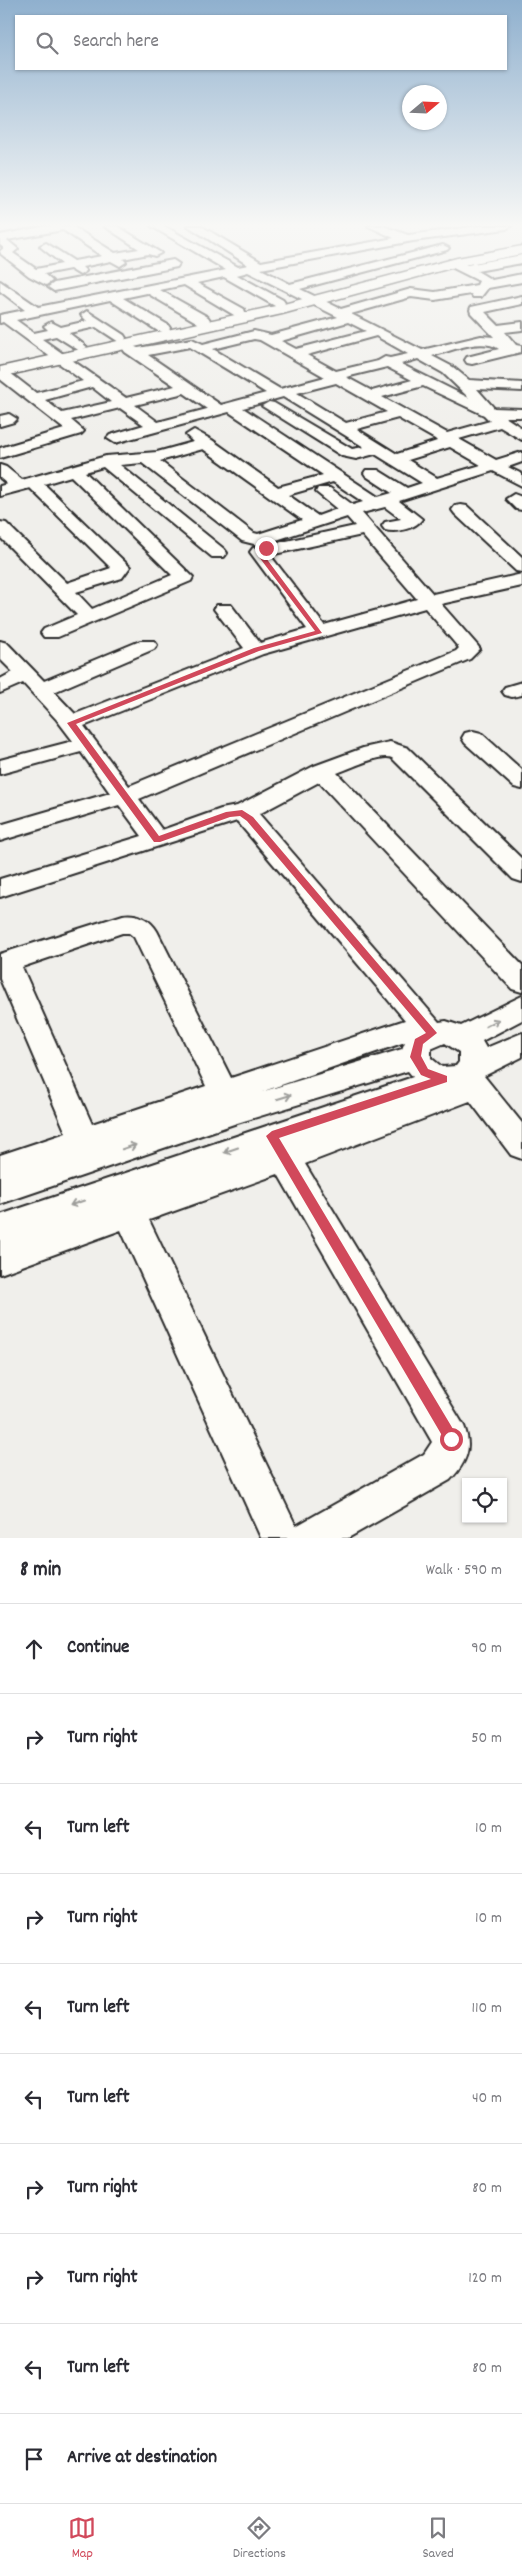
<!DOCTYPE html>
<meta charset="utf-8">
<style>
body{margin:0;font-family:Dekko,sans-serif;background:#f2f2f3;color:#2b2b33}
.controls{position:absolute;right:15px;bottom:15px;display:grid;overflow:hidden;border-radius:0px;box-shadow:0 1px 4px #0004}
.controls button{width:45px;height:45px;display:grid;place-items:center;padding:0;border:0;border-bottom:1px solid #e1e1e2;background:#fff;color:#2b2b33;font:25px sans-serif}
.compass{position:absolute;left:402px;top:85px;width:45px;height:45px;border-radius:50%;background:#fff;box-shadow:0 1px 4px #0004;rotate:71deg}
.stop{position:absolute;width:15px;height:15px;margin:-11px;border:4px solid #d1495b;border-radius:50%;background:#fff}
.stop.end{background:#d1495b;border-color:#fff;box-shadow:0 1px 5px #0008}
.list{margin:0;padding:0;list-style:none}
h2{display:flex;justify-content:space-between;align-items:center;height:65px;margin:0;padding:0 20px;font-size:21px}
h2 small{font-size:16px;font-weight:400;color:#7c7c81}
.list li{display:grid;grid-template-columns:32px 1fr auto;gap:15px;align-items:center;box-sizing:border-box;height:90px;padding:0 20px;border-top:1px solid #e1e1e2}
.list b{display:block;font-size:19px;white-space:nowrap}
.list em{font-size:16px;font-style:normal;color:#7c7c81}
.icon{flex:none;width:28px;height:28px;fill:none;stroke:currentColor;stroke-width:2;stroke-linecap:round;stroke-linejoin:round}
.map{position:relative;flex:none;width:522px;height:1538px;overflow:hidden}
.search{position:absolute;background:#fff;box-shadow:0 1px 4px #0004;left:15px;right:15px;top:15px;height:55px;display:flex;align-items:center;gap:12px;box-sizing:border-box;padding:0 18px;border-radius:0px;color:#7c7c81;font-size:19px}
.sheet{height:965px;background:#fff}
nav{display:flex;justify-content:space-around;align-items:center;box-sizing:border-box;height:70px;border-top:1px solid #e1e1e2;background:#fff;font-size:14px;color:#7c7c81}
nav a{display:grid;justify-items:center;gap:2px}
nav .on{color:#d1495b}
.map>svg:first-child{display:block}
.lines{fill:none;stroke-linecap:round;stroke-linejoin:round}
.minor-casing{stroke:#2b2b2b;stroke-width:4}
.major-casing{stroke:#2b2b2b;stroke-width:3}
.minor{fill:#fdfcf7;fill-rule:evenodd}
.major{fill:#fdfcf7;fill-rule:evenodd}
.oneway{stroke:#9e9e9b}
.route{fill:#d1495b}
</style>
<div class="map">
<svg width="522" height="1538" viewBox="0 0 522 1538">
<rect width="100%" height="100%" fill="#f0efeb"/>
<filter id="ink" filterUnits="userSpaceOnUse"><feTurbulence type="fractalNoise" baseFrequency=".02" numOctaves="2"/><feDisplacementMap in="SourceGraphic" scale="10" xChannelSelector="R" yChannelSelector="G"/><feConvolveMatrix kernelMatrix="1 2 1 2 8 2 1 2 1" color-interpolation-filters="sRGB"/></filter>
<g filter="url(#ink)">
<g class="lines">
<defs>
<path id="minor" d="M47,226H72L115,253L139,249L104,226H117L161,253L155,256L148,254L123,259L126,262L120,266L111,261L82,267L86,271L80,275L70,269L44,274L52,281L46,285L29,276L1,254L0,251L4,248L0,245V235ZM63,230L102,256L74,261L46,243L40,246L42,248L62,264L36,269L13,253L18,249L7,240Z
M151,226H164L238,267L248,265L188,226H201L261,262L394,238L368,226H383L408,235L480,226H511L506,229L413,241L261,269L290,284L443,245L449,248L447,250L300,289L341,309L411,289L435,292L477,285L479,281L449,266V260H457L467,265L522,255V263L477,271L492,280L522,274V282L488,288L481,297H473L471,294L435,300L411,297L351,314L422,350L481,336L494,337L471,313L470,310L471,307L522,296V304L485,312L498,325L522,322V330L505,332L516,345L521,346V352L472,364L467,363L465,360L467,357L499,349C482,337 451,351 432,356L453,367L469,380L522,383V391L477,389L494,408L522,409V417H505L522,428V440L500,427L459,439L496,460L522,452V462L508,467L522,474V486L493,471L399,501L422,519C415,529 396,533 385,530L382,526L385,522L401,519L385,507L362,513L433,594L522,574V586L441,604L477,645L480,649L470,659L139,799L162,830L221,809L237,806L314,766L363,748L390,742L408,748L522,859V882L513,879L392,758C381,753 349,769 337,773L522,965V992L512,989L319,782L259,814L439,1022L446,1021L461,1026L522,996V1020L482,1041L486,1048L522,1033V1057L484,1076L522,1123V1159L511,1155L470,1101L305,1164L464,1426C473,1449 466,1463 450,1480L348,1538H261L121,1230L0,1274V1215L413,1077L408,1071L234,1124L0,1204V1155L66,1133L0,979V954L123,915C137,913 150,919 157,931L231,1078L405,1020L237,821L0,897V879L142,836L119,805L0,841V825L110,793L81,752L0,774V760L73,741L57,720L23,683L0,693V679L13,672L0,659V641L7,643L44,681L140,641H154L157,645L154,649L54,692L75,714L244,648L214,609L217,605H231L260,643L307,629L250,552L253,548L259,547L355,526L347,517L264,544L258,545L242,541L142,463L120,465L224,549L227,553L224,557H212L103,467L85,472L193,577L191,581L58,637H44L41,633L44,629L77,615L0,537V522L6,523L67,583L111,568L30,488L0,496V486L7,484L0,478V465L6,467L22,480L106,456L157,452L193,442L186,435L194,430L212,440L278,487L323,475L229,412L115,443L107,438L110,435L144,425L120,408L71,420L84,431L81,434L0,458V448L64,429L0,379V368L5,369L36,393L83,381L3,322L0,323V315L25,310L0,291V281L38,307L226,270ZM248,272L338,317L271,335L254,331L203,344L192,339L138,348L130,345L125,346L123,349L125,352L175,386L126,398L42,339L56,336L80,351L87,347L69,333L96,327L119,342L124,341L126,338L124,335L87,311L81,315L87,321L61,327L51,322L44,326L48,330L34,333L16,320L110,300L158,331H168L170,328L168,325L123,298L147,293L198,323H208L210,320L208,317L160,290L184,285L234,315H244L245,312L244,309L197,283L224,277L275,306H283L285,303L283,300L237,275ZM348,322L366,331L296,349L281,341ZM376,336L408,354L390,358L385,357L378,361L336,371L307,355ZM254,339L260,340L325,377L280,389L213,349ZM190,347L266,393L221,405L148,355ZM418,359L443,373L469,398L401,364ZM387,367L412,380L372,391L346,377ZM336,383L387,412L346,423L297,393ZM423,386L484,415L490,421L447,433L382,397ZM92,387L111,402L62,413L45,400ZM184,393L207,409L158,422L135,405ZM283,397L364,447L352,449L274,403L269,402L262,406L342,456L356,459L375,454L422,483L407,488L378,470H366L364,473L366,476L392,493L378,497L243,408ZM398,418L435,439L437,441L397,454L357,429ZM450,447L481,465L437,478L408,460ZM203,449L302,520L258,534L254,533L160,461ZM71,476L172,575L92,609L76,592L122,578L130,567L44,484ZM333,482L363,502L353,505L330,488H318L316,492L337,509L318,516L288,495ZM362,535L417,599L324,625L270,555ZM425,608L459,648L456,651L129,786L84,726L263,654ZM122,933H129L134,937L206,1086L92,1124L22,967ZM405,1042L402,1049L261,1092ZM445,1043L459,1052V1062L456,1066L442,1067L431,1058V1049ZM278,1174L432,1442L424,1454L296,1526L149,1220Z
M173,260L179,264L177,267L54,291L48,287L54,283Z
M9,414L17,419L14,422L0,426V416Z
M514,494L522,497V510L516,509L506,499Z
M461,505L467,506L522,557V572L516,571L455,514L452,510L455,506Z
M522,682V695L512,697L505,695L502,691L505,687Z
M473,731L481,733L522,770V789L514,787L465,743L462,738L465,733Z"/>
<path id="major" d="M522,246V254L458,266L282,314L0,377V367L280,305L457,258Z"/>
</defs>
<!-- minor casing -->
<use href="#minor" class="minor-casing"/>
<!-- major casing -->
<use href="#major" class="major-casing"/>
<!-- minor -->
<use href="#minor" class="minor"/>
<!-- major -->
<use href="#major" class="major"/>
</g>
<!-- one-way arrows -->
<defs><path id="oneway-shaft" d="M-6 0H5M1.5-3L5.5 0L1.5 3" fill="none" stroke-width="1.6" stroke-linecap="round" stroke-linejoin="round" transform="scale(1.25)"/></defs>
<g class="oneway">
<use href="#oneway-shaft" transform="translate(492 1023) rotate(-28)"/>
<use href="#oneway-shaft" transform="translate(284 1097) rotate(-17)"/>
<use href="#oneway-shaft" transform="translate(129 1147) rotate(-18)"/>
<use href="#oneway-shaft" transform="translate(231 1150) rotate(161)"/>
<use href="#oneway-shaft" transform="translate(77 1203) rotate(161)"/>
</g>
</g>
<!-- sky -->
<linearGradient id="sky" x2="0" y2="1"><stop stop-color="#8fb0ce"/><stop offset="0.51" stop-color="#f8f8f6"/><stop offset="1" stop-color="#f8f8f6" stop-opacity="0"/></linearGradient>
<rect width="522" height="441" fill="url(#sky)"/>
<!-- route -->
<path class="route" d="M263,547L269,548L263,554L322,633L259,651L76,724L159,836L226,812L242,810L253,817L437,1033L423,1044L421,1056L428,1069L447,1076V1082L279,1138L456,1434L458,1439L456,1444L451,1446L447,1444L266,1136L272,1131L431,1079L421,1075L410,1057L415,1039L426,1033L247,821L240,816L230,817L160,842H154L67,723L254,648L315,631L256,553Z"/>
</svg>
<div class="controls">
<button><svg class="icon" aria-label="locate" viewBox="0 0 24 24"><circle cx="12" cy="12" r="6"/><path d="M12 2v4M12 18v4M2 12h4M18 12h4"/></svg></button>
</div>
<svg class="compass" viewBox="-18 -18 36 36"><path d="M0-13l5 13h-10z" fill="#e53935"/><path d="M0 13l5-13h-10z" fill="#7c7c81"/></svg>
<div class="stop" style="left:451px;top:1439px"></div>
<div class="stop end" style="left:266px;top:548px"></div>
<div class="search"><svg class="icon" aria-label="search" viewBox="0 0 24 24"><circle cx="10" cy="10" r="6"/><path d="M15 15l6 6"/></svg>Search here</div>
</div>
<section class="sheet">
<h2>8 min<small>Walk · 590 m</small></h2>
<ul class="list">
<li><svg class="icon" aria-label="ahead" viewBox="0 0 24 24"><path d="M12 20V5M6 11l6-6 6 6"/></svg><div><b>Continue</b></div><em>90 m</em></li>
<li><svg class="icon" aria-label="right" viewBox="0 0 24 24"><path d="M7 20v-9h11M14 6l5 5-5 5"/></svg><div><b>Turn right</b></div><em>50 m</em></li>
<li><svg class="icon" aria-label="left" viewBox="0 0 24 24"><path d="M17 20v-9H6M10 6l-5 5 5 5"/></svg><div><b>Turn left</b></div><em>10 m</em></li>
<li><svg class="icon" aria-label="right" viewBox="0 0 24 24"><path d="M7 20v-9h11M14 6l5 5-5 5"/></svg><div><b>Turn right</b></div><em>10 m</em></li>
<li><svg class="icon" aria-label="left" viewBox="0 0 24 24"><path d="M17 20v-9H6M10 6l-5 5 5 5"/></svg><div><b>Turn left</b></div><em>110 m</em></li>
<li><svg class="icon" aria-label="left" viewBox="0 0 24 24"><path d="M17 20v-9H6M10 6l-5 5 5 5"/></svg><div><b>Turn left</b></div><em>40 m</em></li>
<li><svg class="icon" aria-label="right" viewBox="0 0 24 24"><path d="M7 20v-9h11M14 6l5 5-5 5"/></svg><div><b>Turn right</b></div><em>80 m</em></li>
<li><svg class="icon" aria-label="right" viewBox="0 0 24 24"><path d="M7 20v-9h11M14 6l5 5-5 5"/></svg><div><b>Turn right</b></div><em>120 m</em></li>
<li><svg class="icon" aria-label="left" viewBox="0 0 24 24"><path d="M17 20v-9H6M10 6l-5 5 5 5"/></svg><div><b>Turn left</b></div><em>80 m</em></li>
<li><svg class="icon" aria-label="arrive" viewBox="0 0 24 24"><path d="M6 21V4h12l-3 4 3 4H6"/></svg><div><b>Arrive at destination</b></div></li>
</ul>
</section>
<nav>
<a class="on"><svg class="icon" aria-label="map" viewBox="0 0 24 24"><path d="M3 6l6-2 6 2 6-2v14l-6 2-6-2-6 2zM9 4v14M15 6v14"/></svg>Map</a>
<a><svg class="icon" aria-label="directions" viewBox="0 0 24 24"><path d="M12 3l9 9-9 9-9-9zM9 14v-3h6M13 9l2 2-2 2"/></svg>Directions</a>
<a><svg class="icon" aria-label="saved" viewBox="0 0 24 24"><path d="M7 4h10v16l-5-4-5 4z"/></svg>Saved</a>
</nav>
